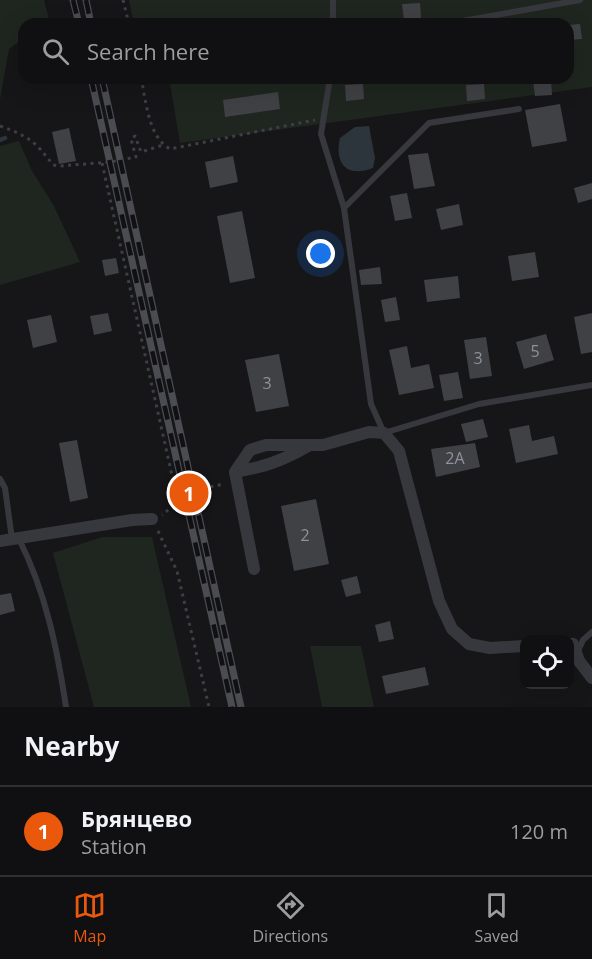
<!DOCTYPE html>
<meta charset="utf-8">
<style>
body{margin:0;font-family:"Open Sans",sans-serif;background:#1e1e20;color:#f1f3f6}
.controls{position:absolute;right:18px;bottom:18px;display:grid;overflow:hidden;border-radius:12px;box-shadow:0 6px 24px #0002}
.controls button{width:54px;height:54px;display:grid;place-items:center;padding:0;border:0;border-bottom:2px solid #303032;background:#101012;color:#f1f3f6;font:30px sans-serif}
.you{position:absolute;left:321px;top:254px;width:21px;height:21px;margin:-15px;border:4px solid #fff;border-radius:50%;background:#1a73e8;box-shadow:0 0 0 9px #1a73e833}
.badge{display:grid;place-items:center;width:39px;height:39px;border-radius:50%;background:#ea580c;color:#fff;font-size:20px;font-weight:700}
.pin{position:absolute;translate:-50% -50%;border:3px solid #fff;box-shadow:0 2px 6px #0006}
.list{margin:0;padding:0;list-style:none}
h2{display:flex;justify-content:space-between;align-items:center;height:78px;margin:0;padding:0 24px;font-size:26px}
h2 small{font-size:20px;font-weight:400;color:#9c9d9f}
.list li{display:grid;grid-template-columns:39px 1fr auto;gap:18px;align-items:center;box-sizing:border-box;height:90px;padding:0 24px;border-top:2px solid #303032}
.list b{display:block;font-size:22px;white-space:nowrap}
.list p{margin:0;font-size:20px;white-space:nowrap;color:#9c9d9f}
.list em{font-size:20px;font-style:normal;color:#9c9d9f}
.icon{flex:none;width:33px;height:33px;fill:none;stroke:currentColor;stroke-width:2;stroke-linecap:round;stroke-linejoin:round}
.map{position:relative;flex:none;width:592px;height:707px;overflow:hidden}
.search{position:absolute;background:#101012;box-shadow:0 6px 24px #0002;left:18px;right:18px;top:18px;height:66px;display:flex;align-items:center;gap:15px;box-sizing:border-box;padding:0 21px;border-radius:18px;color:#9c9d9f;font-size:22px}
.sheet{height:168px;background:#101012}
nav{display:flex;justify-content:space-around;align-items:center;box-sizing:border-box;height:84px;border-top:2px solid #303032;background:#101012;font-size:16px;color:#9c9d9f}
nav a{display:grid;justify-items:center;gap:3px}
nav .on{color:#ea580c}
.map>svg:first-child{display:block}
.green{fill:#1e261f}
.water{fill:#2c353c}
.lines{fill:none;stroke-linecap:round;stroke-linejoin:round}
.stream{stroke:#2c353c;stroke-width:4.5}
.building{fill:#404145}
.path{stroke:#3d3f44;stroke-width:3;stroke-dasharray:3 4.5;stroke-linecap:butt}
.lane{stroke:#37383d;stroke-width:6}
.street{stroke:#37383d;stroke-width:12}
.rail-casing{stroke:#4a4c52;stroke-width:7}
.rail{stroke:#111113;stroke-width:4.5;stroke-dasharray:14;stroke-linecap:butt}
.labels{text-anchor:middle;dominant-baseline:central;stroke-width:4.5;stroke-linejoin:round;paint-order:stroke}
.number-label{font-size:16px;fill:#8e929b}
</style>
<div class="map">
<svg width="592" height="707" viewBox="0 0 592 707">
<rect width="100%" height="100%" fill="#161618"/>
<!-- green -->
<path class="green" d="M0,0H44L49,19L42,24H24V38L9,49L0,99Z
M129,0H592V87L180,143L169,78H568V24H134Z
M19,141L32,171L54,206L80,262L0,285V146Z
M102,537H152L191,707H94L53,553Z
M310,646H361L374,707H322Z"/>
<!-- water -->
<path class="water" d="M369,126L375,158L373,168C347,178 334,164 340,138L355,127Z"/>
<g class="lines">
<!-- stream -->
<path class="stream" d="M0,140L5,138"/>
</g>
<!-- building -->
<path class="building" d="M420,3L421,18L404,20L402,4Z
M580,24L582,39L568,40V25Z
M551,79L552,95L535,96L533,80Z
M363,84L364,99L346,101L345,85Z
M484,84L485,99L467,101L466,85Z
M278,92L280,109L225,117L223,100Z
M560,104L567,141L532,147L525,110Z
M69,128L76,161L59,164L52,132Z
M428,153L435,186L414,189L408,155Z
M233,156L238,182L210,188L205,162Z
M592,183V199L578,203L574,188Z
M407,193L412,218L395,221L390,196Z
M459,204L463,225L441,230L436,209Z
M242,211L255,278L230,283L217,216Z
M535,252L539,277L512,281L508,256Z
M116,258L119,273L105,276L102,260Z
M380,267L382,284L361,285L359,270Z
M458,276L460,298L427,302L424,280Z
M396,297L400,320L385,322L381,300Z
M108,313L112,331L94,335L90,316Z
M592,313V352L581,354L574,317Z
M51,315L57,342L33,348L27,320Z
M546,334L554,360L524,369L516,342Z
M486,337L492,376L470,379L464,340Z
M407,346L411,368L429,364L434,388L399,395L389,350Z
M279,354L289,406L256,412L245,360Z
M458,372L463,398L444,401L439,375Z
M483,419L488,437L466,442L461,424Z
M529,425L532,441L554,436L558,454L516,463L509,429Z
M77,440L88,498L70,502L59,443Z
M475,443L480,467L436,477L431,449Z
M316,499L329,564L294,571L281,506Z
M357,576L361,593L346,597L341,580Z
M11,593L15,611L0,615V595Z
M390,621L394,639L379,642L375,625Z
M425,667L429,685L386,694L382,676Z"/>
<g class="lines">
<!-- path -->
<path class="path" d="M123,0L129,24
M141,78C146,100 148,137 170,149L315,120
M0,126C28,136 35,141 53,165L60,166L110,162L136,157L131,139L135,136L141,152L163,145
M102,163L178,502L162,515
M203,488L225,484
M158,531L177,571L209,707"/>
<!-- lane -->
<path class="lane" d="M333,24V0
M446,24L580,0
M330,78L321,134L344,208L371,404L384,433L479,404L592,385
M344,208L429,123L519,109
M0,479L5,488L12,539
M19,539C46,593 57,648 66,707
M578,651L583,640L592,632"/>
<!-- street -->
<path class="street" d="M235,472C264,467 282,461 308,446
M0,541L132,520L152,519
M254,569L235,472L250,450L266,445H323L369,432L384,433L399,451L439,601L452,629L469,644L490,648L524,646
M570,644H573L579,661L592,678"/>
<defs>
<path id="rail" d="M73,0L79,24
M86,0L91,24
M91,78L232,707
M102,78L241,707"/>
</defs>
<!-- rail casing -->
<use href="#rail" class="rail-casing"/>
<!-- rail -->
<use href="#rail" class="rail"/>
</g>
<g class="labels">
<!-- number labels -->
<g class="number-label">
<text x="535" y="351">5</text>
<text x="478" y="358">3</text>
<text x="267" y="383">3</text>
<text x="455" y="458">2А</text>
<text x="305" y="535">2</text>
</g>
</g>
</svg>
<div class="controls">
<button><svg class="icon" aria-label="locate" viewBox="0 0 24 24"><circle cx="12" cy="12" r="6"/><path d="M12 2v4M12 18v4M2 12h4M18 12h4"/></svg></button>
</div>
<div class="you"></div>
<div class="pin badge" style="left:189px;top:493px">1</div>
<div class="search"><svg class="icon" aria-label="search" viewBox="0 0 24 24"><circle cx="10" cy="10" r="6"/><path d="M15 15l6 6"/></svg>Search here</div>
</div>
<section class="sheet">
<h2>Nearby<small></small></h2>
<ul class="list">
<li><span class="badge">1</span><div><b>Брянцево</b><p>Station</p></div><em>120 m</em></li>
</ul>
</section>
<nav>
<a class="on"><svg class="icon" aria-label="map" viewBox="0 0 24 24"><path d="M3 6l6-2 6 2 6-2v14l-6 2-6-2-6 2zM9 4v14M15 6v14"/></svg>Map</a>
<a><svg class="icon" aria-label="directions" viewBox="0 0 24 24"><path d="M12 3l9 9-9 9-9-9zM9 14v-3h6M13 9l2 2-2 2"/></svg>Directions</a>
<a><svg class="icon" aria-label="saved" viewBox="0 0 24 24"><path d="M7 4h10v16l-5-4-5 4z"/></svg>Saved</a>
</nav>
